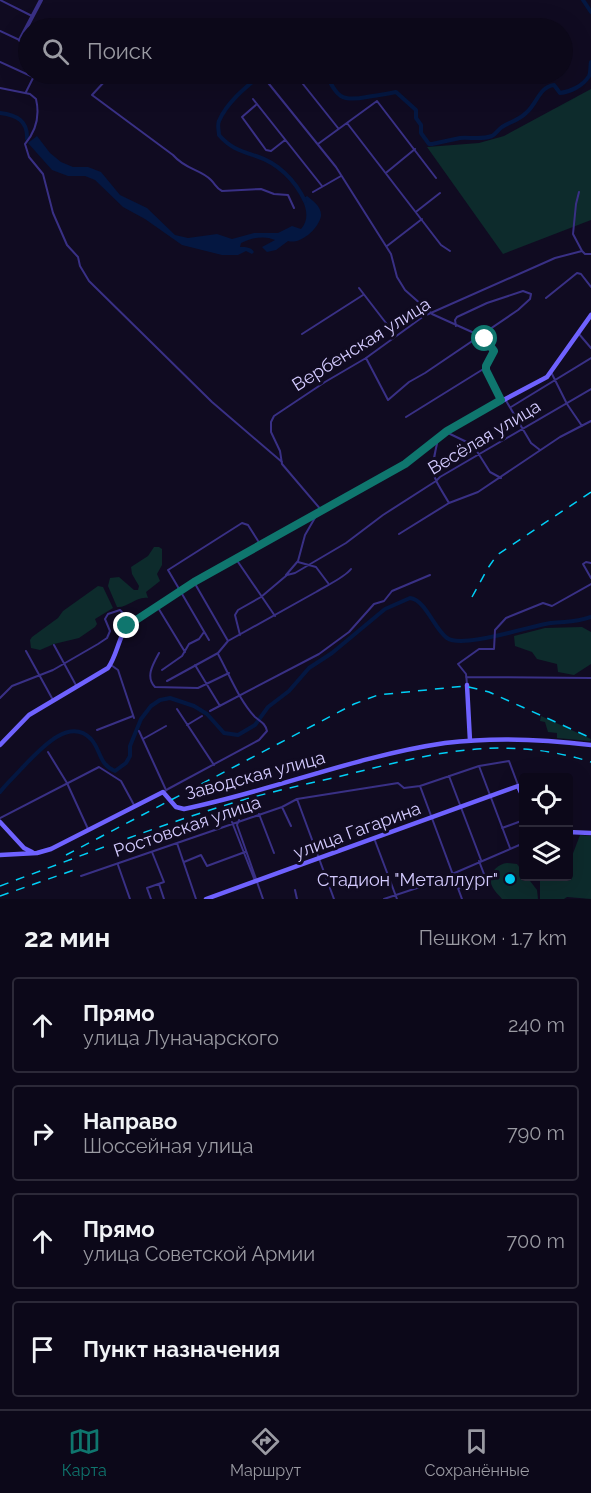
<!DOCTYPE html>
<html lang="ru">
<meta charset="utf-8">
<style>
body{margin:0;font-family:Raleway,sans-serif;background:#1a1626;color:#f1f3f6}
.controls{position:absolute;right:18px;bottom:18px;display:grid;overflow:hidden;border-radius:6px;box-shadow:0 6px 24px #0002}
.controls button{width:54px;height:54px;display:grid;place-items:center;padding:0;border:0;border-bottom:2px solid #2c2938;background:#0c0819;color:#f1f3f6;font:30px sans-serif}
.stop{position:absolute;width:18px;height:18px;margin:-14px;border:4px solid #0f766e;border-radius:50%;background:#fff}
.stop.end{background:#0f766e;border-color:#fff;box-shadow:0 2px 6px #0008}
.list{margin:0;padding:0;list-style:none}
h2{display:flex;justify-content:space-between;align-items:center;height:78px;margin:0;padding:0 24px;font-size:26px}
h2 small{font-size:20px;font-weight:400;color:#9a9aa2}
.list li{display:grid;grid-template-columns:39px 1fr auto;gap:18px;align-items:center;box-sizing:border-box;height:96px;margin:0 12px 12px;padding:0 12px;border:2px solid #2c2938;border-radius:6px}
.list b{display:block;font-size:22px;white-space:nowrap}
.list p{margin:0;font-size:20px;white-space:nowrap;color:#9a9aa2}
.list em{font-size:20px;font-style:normal;color:#9a9aa2}
.icon{flex:none;width:33px;height:33px;fill:none;stroke:currentColor;stroke-width:2;stroke-linecap:round;stroke-linejoin:round}
.map{position:relative;flex:none;width:591px;height:899px;overflow:hidden}
.search{position:absolute;background:#0c0819;box-shadow:0 6px 24px #0002;left:18px;right:18px;top:18px;height:66px;display:flex;align-items:center;gap:15px;box-sizing:border-box;padding:0 21px;border-radius:33px;color:#9a9aa2;font-size:22px}
.sheet{height:510px;background:#0c0819}
nav{display:flex;justify-content:space-around;align-items:center;box-sizing:border-box;height:84px;border-top:2px solid #2c2938;background:#0c0819;font-size:16px;color:#9a9aa2}
nav a{display:grid;justify-items:center;gap:3px}
nav .on{color:#0f766e}
.map>svg:first-child{display:block}
.green{fill:#0d2b2c}
.water{fill:#041741}
.lines{fill:none;stroke-linecap:round;stroke-linejoin:round}
.river{stroke:#041741;stroke-width:4}
.minor{stroke:#393085;stroke-width:2}
.tertiary{stroke:#393085;stroke-width:4}
.secondary{stroke:#6f62ff;stroke-width:4.5}
.rail{stroke:#00cff6;stroke-width:1.5;stroke-dasharray:9 8;stroke-linecap:butt}
.route{stroke:#0f766e;stroke-width:8}
.poi-dot{fill:#00cff6;stroke:#100b21;stroke-width:2}
.labels{text-anchor:middle;dominant-baseline:central;stroke-width:6;stroke-linejoin:round;paint-order:stroke}
.street-label{font-size:18px;fill:#d4cbff;stroke:#100b21}
.poi-label{font-size:18px;fill:#d4cbff;stroke:#100b21;text-anchor:end}
</style>
<div class="map">
<svg width="591" height="899" viewBox="0 0 591 899">
<rect width="100%" height="100%" fill="#100b21"/>
<!-- green -->
<path class="green" d="M591,89V220L503,254L427,147L479,143L504,136Z
M154,547H159L162,549V565L157,574L160,581L146,592L148,598C136,596 128,608 117,607L108,586L110,578L119,577L134,590H138L139,586L132,574L131,567L148,556Z
M98,586L103,587L113,608L95,619L97,624L95,627L79,638L54,644L40,650L31,648L30,640L32,637L58,618L63,611Z
M582,627L591,632V664L574,675L558,672L557,664L537,659L532,652L515,646L514,636L545,628Z
M541,716L591,739L590,741L557,738V733L548,732L545,722L540,721Z
M580,835L591,836V899L567,897L564,899H540V877L568,876L569,858L572,856Z
M507,863L517,864L523,872L524,876L527,877L537,890L538,899H502C499,895 494,891 492,886C486,875 497,864 507,863Z"/>
<!-- water -->
<path class="water" d="M37,136L50,153L61,162L73,167H88L101,172L120,195L147,208L175,235L188,238L217,234L232,239L254,233H278L292,226L301,229C309,220 307,209 302,199L307,196C313,201 322,207 321,216C319,228 301,245 288,241L276,250L267,252L262,247L275,240C264,235 251,238 241,243L240,247C246,247 251,247 254,252L252,254L246,251L238,255H222L182,245L145,219L123,207L95,180L85,176H68L52,170L28,143Z"/>
<g class="lines">
<!-- river -->
<path class="river" d="M583,0L591,12
M262,74C246,87 227,102 219,121C217,125 219,131 219,135C230,148 241,151 256,156C278,163 295,180 305,201
M326,74C337,97 341,102 367,97C377,95 387,94 396,92L416,110V118L421,125V133L429,144H432C441,142 451,140 460,138C470,137 481,140 492,136C496,134 498,130 502,127C510,122 519,120 526,113C537,104 539,87 554,85L560,93C570,92 583,86 589,76C591,72 590,66 591,62
M0,113C17,115 28,121 27,139
M0,792C7,783 15,776 22,768C37,753 68,715 91,739C101,750 99,765 115,771L126,763L130,756V746L141,719L151,706L160,700L170,698L194,706L207,714L224,733L238,735L255,725L268,707L289,691L309,668L332,653L385,609L410,598C426,600 434,629 447,638C463,649 529,626 551,623C567,621 574,623 591,617"/>
<!-- minor -->
<path class="minor" d="M0,0L32,16
M0,31L28,44
M0,62L33,77
M96,74L105,81L92,95L173,155C186,170 200,169 211,180C216,185 216,188 222,191L261,189L274,194L288,195L294,208
M295,74L338,128
M265,79L336,167L391,254L397,277L405,290L432,314L483,337L489,342L494,353L486,366V370L501,400
M0,88L30,94L36,99C40,116 36,131 25,144L29,157L43,174L53,213L67,245L78,257L80,266L89,281L212,402L282,462
M26,92L35,74
M253,99L322,186
M257,104L242,117L266,150L271,151L285,140
M347,123L441,245L450,251
M318,144L377,101L436,178
M387,172L415,149
M313,192L341,176
M579,192L576,204L573,234L582,251
M417,211L440,193
M387,246L422,219
M359,288L396,336
M546,298L577,273L581,274L591,287
M302,334L363,295
M579,334L591,348
M366,358L388,400L409,382L425,373L518,310L530,299L531,294L523,291L487,303L457,317L455,320L456,326
M551,372L567,404L582,426
M505,399L531,443L540,450
M511,407L591,358
M406,417L485,368
M448,433L473,445L490,472L501,478
M438,439C430,475 430,471 449,503
M322,511L282,464L280,451L271,432V422L274,416L325,382L366,358L424,316L555,258L582,251L585,254H591
M399,534L449,503L478,492L560,437L591,421
M236,559L275,616
M298,562L316,567L328,583
M591,563L586,562L583,564L591,578
M286,575L298,561L305,535L316,516
M194,582L228,641
M157,606L185,652
M240,635L235,615L238,610L261,597L287,575L295,573L346,543L383,515L436,481L440,477L591,389
M209,640L168,570L242,523L248,525L260,544
M54,645L77,687
M26,651L53,700
M159,653C153,664 145,677 155,687L198,688L229,673
M111,665L118,670L134,718
M195,665L220,706
M162,670L182,656L189,644L199,639L204,632
M466,677L591,678
M167,681L218,653L228,641L316,592C327,585 344,578 351,569
M467,684L466,674L458,664L479,649H494L495,630L506,618L543,603L552,606L591,584
M0,698L12,686L53,670L98,644L107,638L110,631L105,619L108,614L120,610L131,622
M177,709L214,765
M210,711L319,654L349,632L374,604L384,601L392,591L430,575
M187,725L202,716
M97,730L133,716
M139,731L166,790
M143,739L166,726
M48,752L67,783L88,829
M479,766L510,848
M449,776L481,860
M420,786L462,899
M164,792L168,789L259,740L267,731C265,723 261,722 255,717C239,700 229,674 218,654
M297,799L334,899
M282,807L291,826
M259,814L274,853
M0,818L99,767L121,781L134,805
M239,820L237,825L263,899
M232,822L255,881
M502,828L524,820
M374,838L397,899
M177,843L196,899
M184,862L201,855L207,866L245,852
M118,865L130,899
M81,876L282,807L297,799L398,783L404,788L420,786L479,766L509,761L518,785
M466,881L482,875
M159,884L164,899
M476,887L484,884
M459,888L483,880L482,875L484,874L479,861
M295,890L297,899
M468,890L476,887L475,882
M151,899L147,888L164,882L152,852
M384,899L429,884L524,843"/>
<!-- tertiary -->
<path class="tertiary" d="M20,40L41,0"/>
<!-- secondary -->
<path class="secondary" d="M467,685L470,741
M0,745L29,715L108,668C118,654 118,635 131,622L194,582L405,464L444,433L462,422L547,377L591,315
M0,822L24,848L32,852
M568,832L591,833
M0,855L37,853L51,849L163,792L176,807L184,809C272,791 356,756 445,743C493,737 543,739 591,745
M206,899L518,786L524,799"/>
<!-- rail -->
<path class="rail" d="M472,597L488,568L497,555L591,492
M66,855L354,704L378,695L465,686L489,692L591,738
M0,886C78,857 156,826 236,802C269,792 303,785 337,777C427,755 499,733 591,762
M0,896L74,870"/>
</g>
<g class="lines">
<!-- route -->
<path class="route" d="M127,626L194,582L405,464L447,431L501,400L486,370V366L494,351L485,339"/>
</g>
<!-- markers -->
<circle class="poi-dot" cx="510" cy="879" r="6"/>
<g class="labels">
<!-- street labels -->
<g class="street-label">
<text transform="translate(361 344) rotate(-32)">Вербенская улица</text>
<text transform="translate(484 437) rotate(-31)">Весёлая улица</text>
<text transform="translate(255 775) rotate(-15)">Заводская улица</text>
<text transform="translate(187 826) rotate(-19)">Ростовская улица</text>
<text transform="translate(357 830) rotate(-20)">улица Гагарина</text>
</g>
<!-- poi labels -->
<g class="poi-label">
<text x="498" y="879">Стадион "Металлург"</text>
</g>
</g>
</svg>
<div class="controls">
<button><svg class="icon" aria-label="locate" viewBox="0 0 24 24"><circle cx="12" cy="12" r="6"/><path d="M12 2v4M12 18v4M2 12h4M18 12h4"/></svg></button>
<button><svg class="icon" aria-label="layers" viewBox="0 0 24 24"><path d="M12 4l9 5-9 5-9-5zM3 14l9 5 9-5"/></svg></button>
</div>
<div class="stop" style="left:485px;top:339px"></div>
<div class="stop end" style="left:127px;top:626px"></div>
<div class="search"><svg class="icon" aria-label="search" viewBox="0 0 24 24"><circle cx="10" cy="10" r="6"/><path d="M15 15l6 6"/></svg>Поиск</div>
</div>
<section class="sheet">
<h2>22 мин<small>Пешком · 1.7 km</small></h2>
<ul class="list">
<li><svg class="icon" aria-label="ahead" viewBox="0 0 24 24"><path d="M12 20V5M6 11l6-6 6 6"/></svg><div><b>Прямо</b><p>улица Луначарского</p></div><em>240 m</em></li>
<li><svg class="icon" aria-label="right" viewBox="0 0 24 24"><path d="M7 20v-9h11M14 6l5 5-5 5"/></svg><div><b>Направо</b><p>Шоссейная улица</p></div><em>790 m</em></li>
<li><svg class="icon" aria-label="ahead" viewBox="0 0 24 24"><path d="M12 20V5M6 11l6-6 6 6"/></svg><div><b>Прямо</b><p>улица Советской Армии</p></div><em>700 m</em></li>
<li><svg class="icon" aria-label="arrive" viewBox="0 0 24 24"><path d="M6 21V4h12l-3 4 3 4H6"/></svg><div><b>Пункт назначения</b></div></li>
</ul>
</section>
<nav>
<a class="on"><svg class="icon" aria-label="map" viewBox="0 0 24 24"><path d="M3 6l6-2 6 2 6-2v14l-6 2-6-2-6 2zM9 4v14M15 6v14"/></svg>Карта</a>
<a><svg class="icon" aria-label="directions" viewBox="0 0 24 24"><path d="M12 3l9 9-9 9-9-9zM9 14v-3h6M13 9l2 2-2 2"/></svg>Маршрут</a>
<a><svg class="icon" aria-label="saved" viewBox="0 0 24 24"><path d="M7 4h10v16l-5-4-5 4z"/></svg>Сохранённые</a>
</nav>
